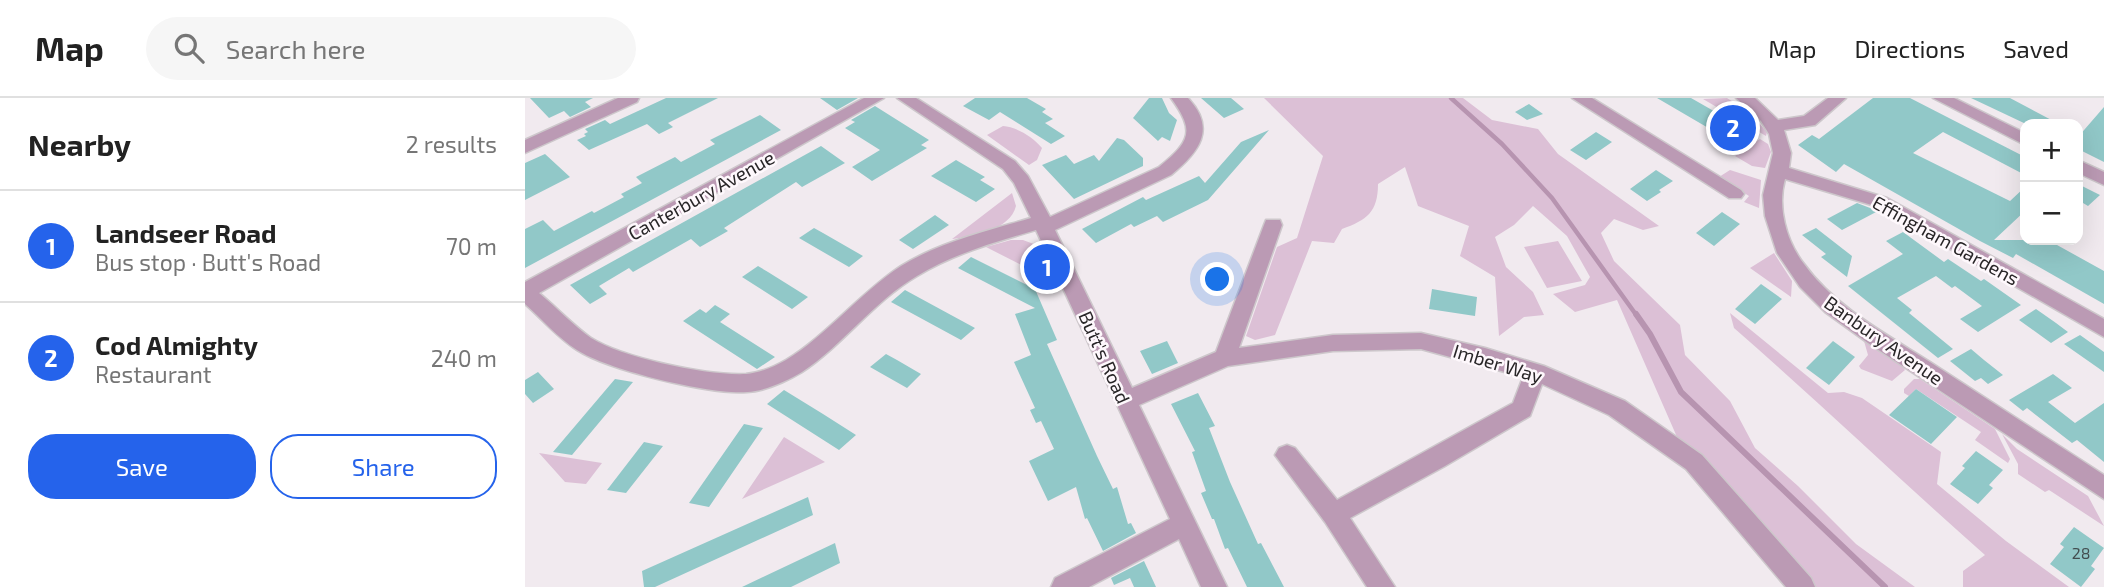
<!DOCTYPE html>
<meta charset="utf-8">
<style>
body{margin:0;font-family:"Exo 2",sans-serif;background:#f6f6f6;color:#222}
.controls{position:absolute;right:21px;top:21px;display:grid;overflow:hidden;border-radius:14px;box-shadow:0 7px 28px #0002}
.controls button{width:63px;height:63px;display:grid;place-items:center;padding:0;border:0;border-bottom:2px solid #e0e0e0;background:#fff;color:#222;font:35px sans-serif}
.you{position:absolute;left:693px;top:182px;width:24px;height:24px;margin:-18px;border:5px solid #fff;border-radius:50%;background:#1a73e8;box-shadow:0 0 0 10px #1a73e833}
.badge{display:grid;place-items:center;width:46px;height:46px;border-radius:50%;background:#2563eb;color:#fff;font-size:23px;font-weight:700}
.pin{position:absolute;translate:-50% -50%;border:4px solid #fff;box-shadow:0 2px 7px #0006}
.list{margin:0;padding:0;list-style:none}
h2{display:flex;justify-content:space-between;align-items:center;height:91px;margin:0;padding:0 28px;font-size:30px}
h2 small{font-size:23px;font-weight:400;color:#767676}
.list li{display:grid;grid-template-columns:46px 1fr auto;gap:21px;align-items:center;box-sizing:border-box;height:112px;padding:0 28px;border-top:2px solid #e0e0e0}
.list b{display:block;font-size:26px;white-space:nowrap}
.list p{margin:0;font-size:23px;white-space:nowrap;color:#767676}
.list em{font-size:23px;font-style:normal;color:#767676}
.actions{display:flex;gap:14px;padding:21px 28px}
.actions a{flex:1;padding:16px 0;border:2px solid #2563eb;border-radius:28px;text-align:center;font-size:24px;color:#2563eb}
.actions .main{background:#2563eb;color:#fff}
.icon{flex:none;width:38px;height:38px;fill:none;stroke:currentColor;stroke-width:2;stroke-linecap:round;stroke-linejoin:round}
.map{position:relative;flex:none;width:1579px;height:489px;overflow:hidden}
header{display:flex;align-items:center;gap:42px;box-sizing:border-box;height:98px;padding:0 35px;background:#fff;border-bottom:2px solid #e0e0e0}
header strong{font-size:33px}
nav{display:flex;gap:38px;margin-inline-start:auto;font-size:24px}
.search{width:490px;height:63px;background:#f6f6f6;display:flex;align-items:center;gap:18px;box-sizing:border-box;padding:0 24px;border-radius:38px;color:#767676;font-size:26px}
main{display:flex}
aside{flex:1;background:#fff}
.map>svg:first-child{display:block}
.green{fill:#dcc0d6}
.lines{fill:none;stroke-linecap:round;stroke-linejoin:round}
.stream-far1{stroke:#b794b0;stroke-width:4.5}
.stream{stroke:#b794b0;stroke-width:6}
.building{fill:#91c8c8}
.minor-casing{stroke:#cdc7cb;stroke-width:3}
.minor{fill:#bb9ab4;fill-rule:evenodd}
.labels{text-anchor:middle;dominant-baseline:central;stroke-width:5;stroke-linejoin:round;paint-order:stroke}
.number-label{font-size:16px;fill:#434e50}
.street-label{font-size:19px;fill:#292628;stroke:#fef8fc}
</style>
<header>
<strong>Map</strong>
<div class="search"><svg class="icon" aria-label="search" viewBox="0 0 24 24"><circle cx="10" cy="10" r="6"/><path d="M15 15l6 6"/></svg>Search here</div>
<nav><a>Map</a><a>Directions</a><a>Saved</a></nav>
</header>
<main>
<aside>
<h2>Nearby<small>2 results</small></h2>
<ul class="list">
<li><span class="badge">1</span><div><b>Landseer Road</b><p>Bus stop · Butt's Road</p></div><em>70 m</em></li>
<li><span class="badge">2</span><div><b>Cod Almighty</b><p>Restaurant</p></div><em>240 m</em></li>
</ul>
<div class="actions"><a class="main">Save</a><a>Share</a></div>
</aside>
<div class="map">
<svg width="1579" height="489" viewBox="0 0 1579 489">
<rect width="100%" height="100%" fill="#f1eaef"/>
<!-- green -->
<path class="green" d="M739,0H938L967,22L1013,31L1033,56L1134,128L1118,132L1089,121L1076,135L1089,163L1155,227L1160,257L1205,303L1230,350L1273,388L1331,446L1390,489H1289L1152,339L1092,202L1050,214L1028,196L1060,187L1065,179L1042,138L1008,108L989,127L970,139L981,169L1008,194L1019,217L999,219L974,238L970,179L935,158L944,128L893,108L880,69L853,86C853,114 842,122 817,131L809,145L787,143L750,237L730,242L721,238L752,149L772,140L798,58Z
M1202,0L1225,15L1242,34L1241,38L1178,1Z
M478,28C492,29 508,39 517,50L512,62L504,67L462,37Z
M1235,41L1243,46L1246,54L1240,70L1227,68L1210,58Z
M1205,72L1236,82L1234,110L1219,104L1224,98L1194,79Z
M487,95L491,108C485,132 449,138 427,141Z
M486,142H498L514,148L522,172L516,177L461,149Z
M1033,143L1057,183L1022,190L999,149Z
M1249,155L1267,183L1266,199L1225,170Z
M1205,215L1303,295L1319,294L1337,300L1416,354L1412,386L1481,443L1544,489H1438V473L1460,457C1375,382 1294,304 1209,230Z
M1339,243L1378,269L1380,272L1367,283L1336,271L1334,268L1343,257Z
M1389,281H1395L1470,331L1485,361L1483,365L1450,342L1456,334L1391,291L1384,298L1379,295V291Z
M1477,336L1492,351L1563,398L1579,428L1524,392L1520,394L1493,376V366Z
M259,339L300,364L217,401Z
M14,355L77,365L61,386L40,384Z"/>
<g class="lines">
<!-- stream-far1 -->
<path class="stream-far1" d="M926,0L977,46L1027,100L1112,218"/>
<!-- stream -->
<path class="stream" d="M1111,216L1125,236L1156,294L1360,489"/>
</g>
<!-- building -->
<path class="building" d="M5,0H68L60,4L66,9L45,19L39,13L24,20Z
M141,0H193L143,25L148,29L134,36L122,26L64,52L52,42L61,38L59,36L63,34L60,31L80,22L85,26Z
M295,0H333L312,12Z
M450,0H502L521,11L517,14L528,21L520,25L540,38L526,46L475,14L464,22L438,8Z
M624,0H637L644,15L652,22L645,43L637,39L633,43L608,20Z
M676,0H706L719,11L699,20Z
M1132,0H1166L1229,36L1202,54L1186,45L1197,38Z
M1348,0H1385L1500,59V77L1418,34L1388,55L1485,103L1500,89V113L1469,142H1523L1579,173V206L1491,156L1488,160L1455,143L1319,66L1311,74L1273,47L1287,37L1294,41Z
M1446,0H1485L1534,26H1501Z
M1004,6L1018,16L1002,22L990,14Z
M350,8L404,42L396,47L402,50L347,83L327,69L355,52L320,30L330,24L326,22Z
M1579,9V64L1553,51V39Z
M235,17L256,32L0,170V131L18,122L29,133L67,113L69,115L99,99L96,96L117,85L111,79L150,59L156,64L190,46L185,42Z
M744,32L683,102L638,124L632,118L609,129L606,126L571,145L557,131L618,99L621,102L674,78L680,85L716,44Z
M1071,34L1087,44L1061,62L1045,52Z
M592,40L599,42L618,60V68L549,101L517,67L541,57L549,66L569,57L574,63Z
M296,48L320,65L277,89L271,84L199,130L203,133L175,149L166,141L108,174L104,170L74,188L82,196L65,206L45,187Z
M20,56L45,79L0,102V65Z
M431,62L460,79L455,82L470,91L451,104L406,78Z
M1131,72L1148,83L1134,92L1136,94L1122,103L1105,91Z
M1553,86L1575,97L1563,108L1553,102Z
M1332,105L1353,113L1317,132L1302,121Z
M1197,114L1215,126L1189,148L1171,135Z
M410,117L424,127L388,151L374,142Z
M289,130L298,135L338,158L324,169L274,140Z
M1291,130L1327,158L1322,179L1296,159L1301,156L1277,137Z
M1378,134L1419,164L1423,161L1456,183L1459,181L1496,207L1453,234L1435,221L1457,208L1430,188L1427,190L1411,178L1372,200L1387,212L1384,215L1428,251L1413,260L1323,188L1378,156L1361,143Z
M446,159L510,191L532,242L522,246L572,358L588,391L592,389L603,426L606,425L611,435L578,453L562,420L560,421L551,389L523,403L504,363L529,351L516,323L511,325L505,312L510,310L489,264L506,257L490,216L510,210L433,170Z
M233,168L243,174L283,199L267,211L217,179Z
M1236,186L1257,201L1230,226L1210,211Z
M907,191L952,199L950,218L904,211Z
M380,192L426,217L450,230L436,242L366,204Z
M190,207L205,216L195,224L250,259L232,271L158,223L175,211L181,215Z
M1511,211L1531,225L1543,234L1526,245L1494,222Z
M1555,237L1579,254V274L1539,246Z
M642,243L653,265L627,276L615,253Z
M1308,243L1330,259L1304,287L1281,270Z
M1446,251L1459,262L1478,277L1463,286L1456,280L1450,283L1425,263Z
M361,256L372,262L396,276L382,290L345,269Z
M13,274L29,291L8,305L0,296V282Z
M1528,276L1547,290L1523,304L1550,325L1579,305V364L1552,342L1547,345L1502,310L1498,313L1484,302Z
M90,281L108,284L47,357L28,354Z
M1391,291L1432,319L1406,346L1364,317Z
M259,292L298,316L331,337L314,352L242,306Z
M673,295L690,328L684,330L705,384L733,446L736,445L759,489H722L703,450L700,451L689,421H687L676,395L681,393L667,354L670,353L646,306Z
M219,326L238,330L184,409L164,405Z
M119,344L138,348L101,395L82,392Z
M1451,353L1478,372L1464,387L1468,390L1453,406L1425,386L1440,370L1437,368Z
M283,399L288,417L130,489H119L117,473Z
M1549,429L1579,450L1566,468L1570,471L1556,489L1525,466L1539,449L1535,446Z
M310,445L315,465L266,489H217Z
M619,463L631,489H609L605,480L589,487L586,480Z"/>
<g class="lines">
<defs>
<path id="minor" d="M93,0H114L112,4L0,55V42Z
M339,0H359L14,195C31,209 48,227 66,240C98,260 183,278 221,276C234,275 249,269 261,262C301,238 336,194 376,168C415,144 462,133 506,120L489,85L478,71L372,0H391L490,63L503,78L525,119L634,69C666,43 670,33 646,0H663C692,31 674,54 646,77L530,132L607,290L691,254L739,127L741,122H755L757,127L714,250L808,237L896,235L960,250L1019,268L1100,303L1177,357L1286,480L1290,489H1261L1161,371L1084,317L1017,286L1005,318L920,368L825,420L870,489H842L800,424L750,357L754,350L762,347L770,350L812,402L988,305L998,279L896,251L808,253L703,268L614,307L702,489H676L654,441L564,489H526L530,480L645,421L511,132C470,144 428,156 392,178C349,203 318,247 277,274C262,283 240,293 222,294C185,297 83,272 52,252C33,240 17,221 0,206V184Z
M1047,0H1067L1216,92L1219,96L1216,100H1204Z
M1211,0H1230L1253,22L1279,18L1303,0H1321L1290,27L1259,32L1266,55L1264,70L1362,100L1579,221V239L1350,108L1260,81C1252,109 1261,143 1279,166C1310,209 1361,236 1405,264C1463,302 1521,339 1579,377V401L1343,245L1300,214L1275,189L1252,155L1240,118L1238,97L1248,55L1244,36L1236,23Z
M1408,0H1429L1500,35V47Z
M1553,62L1579,74V87L1553,75Z"/>
</defs>
<!-- minor casing -->
<use href="#minor" class="minor-casing"/>
<!-- minor -->
<use href="#minor" class="minor"/>
</g>
<g class="labels">
<!-- number labels -->
<g class="number-label">
<text x="1556" y="454">28</text>
</g>
<!-- street labels -->
<g class="street-label">
<text transform="translate(176 97) rotate(-29)">Canterbury Avenue</text>
<text transform="translate(1421 142) rotate(29)">Effingham Gardens</text>
<text transform="translate(1359 242) rotate(35)">Banbury Avenue</text>
<text transform="translate(580 259) rotate(66)">Butt's Road</text>
<text transform="translate(973 265) rotate(17)">Imber Way</text>
</g>
</g>
</svg>
<div class="controls">
<button>+</button>
<button>−</button>
</div>
<div class="you"></div>
<div class="pin badge" style="left:522px;top:169px">1</div>
<div class="pin badge" style="left:1208px;top:30px">2</div>
</div>
</main>
